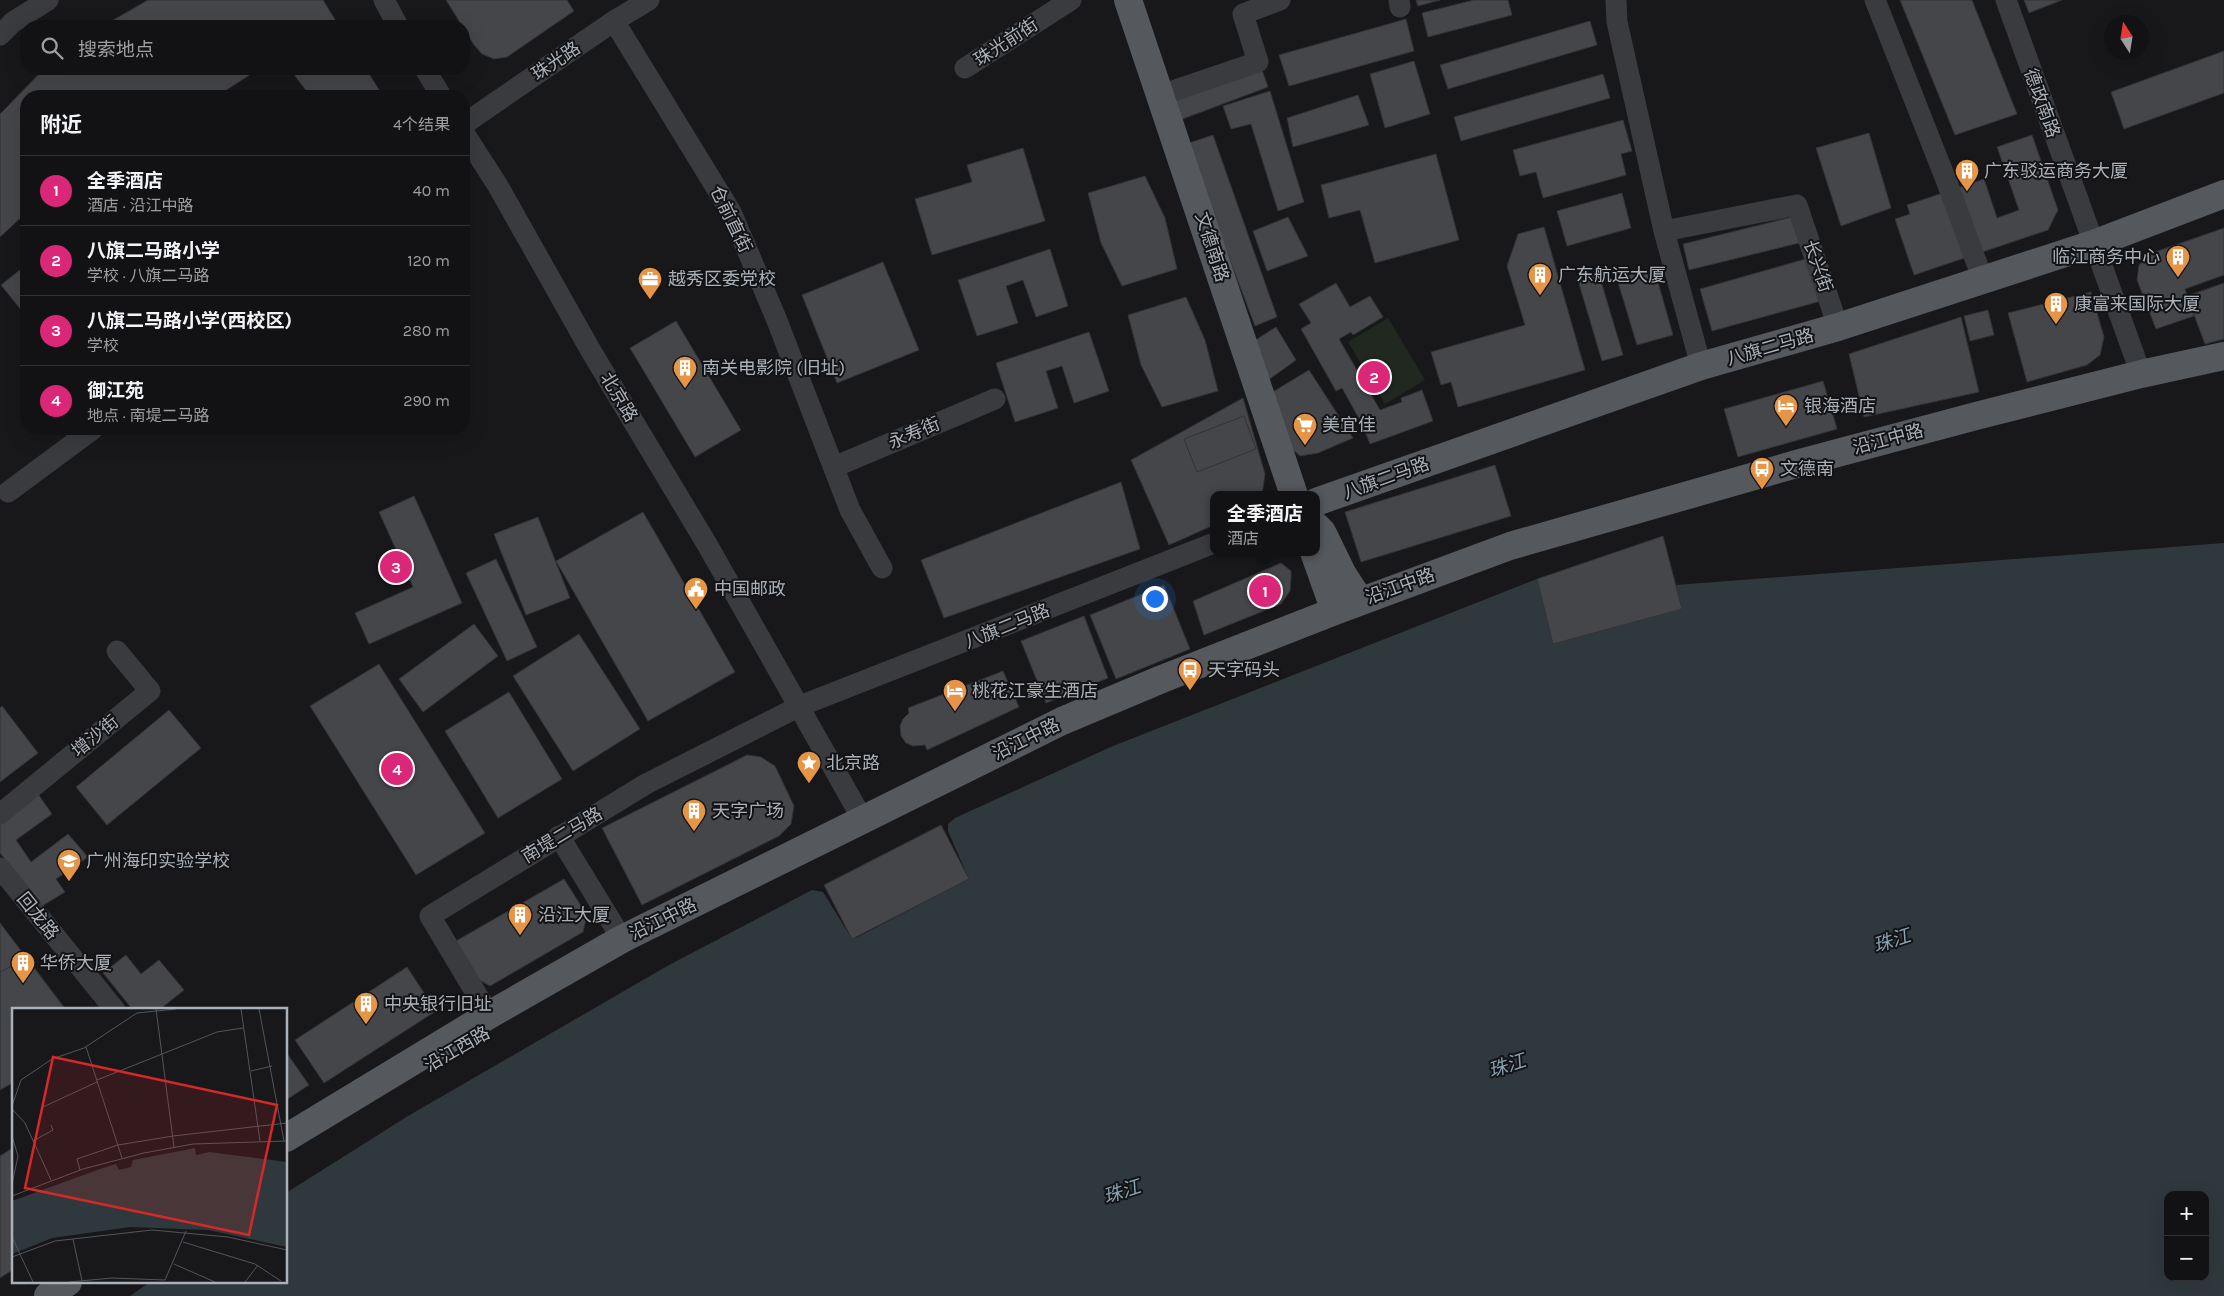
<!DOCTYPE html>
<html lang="zh">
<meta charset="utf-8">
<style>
body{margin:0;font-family:Karla,"Noto Sans SC",sans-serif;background:#1f2022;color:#f1f3f6}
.controls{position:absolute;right:15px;bottom:15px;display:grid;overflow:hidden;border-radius:10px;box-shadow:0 5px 20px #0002}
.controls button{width:45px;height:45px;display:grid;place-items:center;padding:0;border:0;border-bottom:1px solid #313234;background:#121214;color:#f1f3f6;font:25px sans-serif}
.compass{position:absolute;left:2104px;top:15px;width:45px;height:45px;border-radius:50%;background:#121214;box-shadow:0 5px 20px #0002;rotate:348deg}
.you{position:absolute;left:1154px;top:598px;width:18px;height:18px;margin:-12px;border:4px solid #fff;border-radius:50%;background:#1a73e8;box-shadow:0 0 0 8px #1a73e833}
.badge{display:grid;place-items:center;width:32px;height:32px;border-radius:50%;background:#db2777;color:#fff;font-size:16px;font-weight:700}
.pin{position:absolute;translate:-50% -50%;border:2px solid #fff;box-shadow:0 1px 5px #0006}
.popup{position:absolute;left:1210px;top:491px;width:110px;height:65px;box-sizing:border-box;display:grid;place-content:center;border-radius:10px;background:#121214;filter:drop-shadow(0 1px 4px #0005);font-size:16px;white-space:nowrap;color:#9c9ea0}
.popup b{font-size:19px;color:#f1f3f6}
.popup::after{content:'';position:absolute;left:50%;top:100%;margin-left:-10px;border:10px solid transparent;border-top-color:#121214}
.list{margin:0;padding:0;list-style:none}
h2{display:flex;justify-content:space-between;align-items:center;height:65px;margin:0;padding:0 20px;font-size:21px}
h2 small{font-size:16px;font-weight:400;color:#9c9ea0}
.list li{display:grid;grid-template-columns:32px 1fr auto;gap:15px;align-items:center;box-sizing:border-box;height:70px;padding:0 20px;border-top:1px solid #313234}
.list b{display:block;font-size:19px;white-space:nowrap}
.list p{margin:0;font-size:16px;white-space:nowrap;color:#9c9ea0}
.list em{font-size:16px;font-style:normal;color:#9c9ea0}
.icon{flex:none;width:28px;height:28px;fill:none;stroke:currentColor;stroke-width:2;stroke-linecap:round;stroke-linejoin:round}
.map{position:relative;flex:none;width:2224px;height:1296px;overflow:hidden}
.search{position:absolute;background:#121214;box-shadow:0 5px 20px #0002;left:20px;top:20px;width:450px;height:55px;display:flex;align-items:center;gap:12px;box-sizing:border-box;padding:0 18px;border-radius:20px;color:#9c9ea0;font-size:19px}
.panel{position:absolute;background:#121214;box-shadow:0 5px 20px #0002;left:20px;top:90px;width:450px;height:345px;border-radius:20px}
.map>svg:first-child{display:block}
.green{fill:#202820}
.water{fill:#2f393d;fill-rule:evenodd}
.building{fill:#45464a;stroke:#323336}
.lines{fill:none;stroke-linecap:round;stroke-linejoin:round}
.minor{stroke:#393b3f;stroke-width:21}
.major{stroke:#55585d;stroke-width:28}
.labels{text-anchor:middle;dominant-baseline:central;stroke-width:4;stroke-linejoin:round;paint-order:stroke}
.street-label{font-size:18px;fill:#abb1b9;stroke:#131315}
.poi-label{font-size:18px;fill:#abb1b9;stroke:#131315;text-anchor:start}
.water-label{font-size:19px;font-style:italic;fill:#85a3b1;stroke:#131315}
.inset-road{fill:none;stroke:#53555a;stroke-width:1}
.view{fill:#d62828;fill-opacity:0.15;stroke:#d62828;stroke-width:2.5}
.inset-edge{fill:none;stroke:#abb1b9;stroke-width:2.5}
</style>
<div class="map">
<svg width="2224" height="1296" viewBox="0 0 2224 1296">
<rect width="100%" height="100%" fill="#18181a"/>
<!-- green -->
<path class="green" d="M1388,318L1425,380L1385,404L1348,342Z"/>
<!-- water -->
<path class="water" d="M2224,543V1296H130L150,1282H286V1193L408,1116L669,965L812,890L823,892L852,939L858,937L969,879L948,831V824L955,818L1113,746L1537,579L1553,643L1681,608L1676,585ZM2168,1195H2205V1277H2168Z"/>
<!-- building -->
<path class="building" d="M148,0H323L339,26H103Z
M446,0H567L574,11L507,57L494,59L482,54L474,45Z
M1416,0H1440L1418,6Z
M1474,0H1508L1512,15L1428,37L1422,13Z
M1900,0H1972L2017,114L1955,135Z
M2024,0H2062L2029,13Z
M1406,19L1414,51L1289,86L1279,55Z
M1590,21L1597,45L1448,89L1440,65Z
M2224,51V93L2124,129L2111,92Z
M1414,61L1430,114L1385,128L1370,74Z
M1260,64L1268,87L1180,120L1171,97Z
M44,69H259L217,96H26V213L0,237V114Z
M290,69H366L383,96H310Z
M1603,74L1610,98L1461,141L1454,117Z
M1270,91L1304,202L1278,211L1251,124L1231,129L1223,106Z
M1358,95L1369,125L1293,147L1287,118Z
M1623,120L1632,151L1621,154L1626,175L1543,198L1536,172L1520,176L1513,150Z
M1869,133L1891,208L1841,226L1816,148Z
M1213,135L1277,317L1255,326L1186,144Z
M2032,135L2058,210L2048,230L1914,275L1895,219L1910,214L1907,205L1984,179L1997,218L2019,210L1997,147Z
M1023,148L1045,221L932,255L915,199L972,182L967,165Z
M1436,154L1459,240L1375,263L1360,210L1329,218L1321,185Z
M1145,176L1165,218L1177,269L1122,286L1101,243L1088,193Z
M1622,193L1631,228L1567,246L1557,211Z
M1796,216L1803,242L1689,270L1683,244Z
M1288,217L1308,256L1267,271L1253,231Z
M1544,227L1585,370L1458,407L1451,382L1441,385L1431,352L1525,325L1507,266L1518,234Z
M2224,228V275L2185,289L2194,316L2156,329L2137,280L2139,265L2155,252Z
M1050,249L1068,306L1036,317L1023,280L1006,286L1018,323L977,336L958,280Z
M1809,258L1821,301L1712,331L1700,289Z
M883,262L919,350L837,383L802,295Z
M26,265V316L1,285Z
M1654,268L1673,335L1637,345L1617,279Z
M1598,271L1623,355L1602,361L1577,277Z
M1336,283L1350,307L1370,296L1383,317L1353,335L1351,332L1339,339L1380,410L1402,402L1401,398L1422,390L1433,421L1370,444L1362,424L1342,388L1336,391L1301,329L1311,323L1299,304Z
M2224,283V339L2205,344L2187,296Z
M2091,292L2104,337L2100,355L2087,365L2027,382L2008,313Z
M1186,297L1205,340L1218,391L1162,407L1141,365L1128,315Z
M1988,310L1994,335L1970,341L1964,316Z
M1961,317L1979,392L1864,417L1849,354Z
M676,321L741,430L695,457L630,348Z
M1276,327L1296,360L1267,381L1251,343Z
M1089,332L1109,391L1074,403L1062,366L1046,371L1058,408L1015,422L996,363Z
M1309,370L1353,438L1318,453L1300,456L1286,444L1271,393Z
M1823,381L1837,429L1738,457L1724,409Z
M1243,398L1265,474L1262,495H1214V525L1169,545L1131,460Z
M1244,416L1256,449L1197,472L1184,439Z
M1495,465L1511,516L1361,562L1345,512Z
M1121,482L1140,549L944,618L921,560Z
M414,496L462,603L369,644L355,613L413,587L379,512Z
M643,512L735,672L648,721L556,561Z
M538,517L570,598L526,615L494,534Z
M1663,536L1682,609L1553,644L1537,579Z
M496,559L537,647L507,661L466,573Z
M1281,563L1291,571V578L1290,591L1281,604L1204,635L1193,601Z
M1164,585L1190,649L1116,679L1090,615Z
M1084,616L1108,678L1046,703L1021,641Z
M474,624L498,656L423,712L399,679Z
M579,634L640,729L573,771L513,676Z
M379,664L485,833L416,875L310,706Z
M1003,671L1019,707L927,750L925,745L913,746L906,743L901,736L900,726L903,719L909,713L908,708Z
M509,692L562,779L498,818L445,731Z
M2,706L38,753L0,782V708Z
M169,710L201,748L107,825L76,787Z
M747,755L761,757L775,766L794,806L791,824L779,836L642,905L602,828Z
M38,794L52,814L16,840L31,862L68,834L88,857L56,879L65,892L42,906L0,853V822Z
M941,825L969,879L852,939L824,885Z
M564,879L587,915L583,932L490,986L476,978L456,941Z
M0,923L66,1010H14V1082L0,1090Z
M126,955L141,974L159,960L184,990L159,1010H133L103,973Z
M27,958L66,1010H14V1082L0,1090V972Z
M407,967L436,1011L324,1083L295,1040Z
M286,1052L309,1085L286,1100Z
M14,1147V1269L0,1278V1156Z"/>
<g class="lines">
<!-- minor -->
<path class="minor" d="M384,0L398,26
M1399,0L1400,7
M1616,0L1617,22L1664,231L1701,366
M1875,0L1948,185L1983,280
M2006,0L2141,374
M614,21L731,212L776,318L850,510L882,568
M0,35L13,22L48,0
M965,68L1071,0
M425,69L441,96
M1161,95L1258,62L1243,14L1280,0
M464,124L614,21L649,0
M464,133L498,186L591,351L708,546L863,820
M1664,231L1797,205L1838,327
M834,467L995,399
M8,492L93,429
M0,814L150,691L117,651
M559,836L622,939
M0,868L115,1010
M489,1015L430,916L646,784L800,706L1214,543"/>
<!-- major -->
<path class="major" d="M1128,0L1294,495
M1316,502L1701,366L1838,327L2093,244L2224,194
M1316,526L1322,532L1342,573L1360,601
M1314,552L1335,611
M286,1138L489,1015L622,939L1062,721L1162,679L1335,611L1510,546L1800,463L1976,416L2141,374L2224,356
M48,1296L68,1282"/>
</g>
<!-- icons -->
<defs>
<symbol id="building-pin" viewBox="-11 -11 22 30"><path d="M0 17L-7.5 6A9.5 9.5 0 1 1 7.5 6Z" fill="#e59545" stroke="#131315"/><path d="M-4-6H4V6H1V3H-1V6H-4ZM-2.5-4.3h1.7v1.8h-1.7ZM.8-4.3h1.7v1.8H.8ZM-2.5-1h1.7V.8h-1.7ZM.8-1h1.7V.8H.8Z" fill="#fff"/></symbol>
<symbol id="office-pin" viewBox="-11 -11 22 30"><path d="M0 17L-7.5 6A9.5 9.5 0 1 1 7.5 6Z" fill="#e59545" stroke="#131315"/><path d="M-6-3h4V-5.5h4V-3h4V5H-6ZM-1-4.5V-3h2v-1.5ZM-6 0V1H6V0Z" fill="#fff"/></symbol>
<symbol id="hotel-pin" viewBox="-11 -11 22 30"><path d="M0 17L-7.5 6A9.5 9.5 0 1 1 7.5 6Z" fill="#e59545" stroke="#131315"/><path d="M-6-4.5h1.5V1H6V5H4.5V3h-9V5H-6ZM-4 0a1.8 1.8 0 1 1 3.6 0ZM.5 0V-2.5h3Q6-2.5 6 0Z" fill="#fff"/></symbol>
<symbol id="supermarket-pin" viewBox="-11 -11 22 30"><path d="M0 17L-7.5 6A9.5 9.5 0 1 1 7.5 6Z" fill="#e59545" stroke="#131315"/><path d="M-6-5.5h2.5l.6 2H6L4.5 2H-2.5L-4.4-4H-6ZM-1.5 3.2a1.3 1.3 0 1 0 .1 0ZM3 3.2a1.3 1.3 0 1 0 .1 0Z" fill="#fff"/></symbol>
<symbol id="bus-pin" viewBox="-11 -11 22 30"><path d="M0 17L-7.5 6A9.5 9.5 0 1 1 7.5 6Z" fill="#e59545" stroke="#131315"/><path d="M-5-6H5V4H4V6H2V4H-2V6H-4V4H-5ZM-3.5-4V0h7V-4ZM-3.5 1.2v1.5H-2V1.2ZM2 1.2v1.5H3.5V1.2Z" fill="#fff"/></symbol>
<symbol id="civic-pin" viewBox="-11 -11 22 30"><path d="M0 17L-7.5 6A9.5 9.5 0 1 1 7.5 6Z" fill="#e59545" stroke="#131315"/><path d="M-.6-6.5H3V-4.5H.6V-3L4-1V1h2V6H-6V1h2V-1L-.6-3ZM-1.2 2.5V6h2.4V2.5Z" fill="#fff"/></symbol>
<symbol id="sight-pin" viewBox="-11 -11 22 30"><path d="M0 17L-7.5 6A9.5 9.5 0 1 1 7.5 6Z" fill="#e59545" stroke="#131315"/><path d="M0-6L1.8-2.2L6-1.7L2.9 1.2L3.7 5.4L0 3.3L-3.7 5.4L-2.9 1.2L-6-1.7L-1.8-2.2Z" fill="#fff"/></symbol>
<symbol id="school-pin" viewBox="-11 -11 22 30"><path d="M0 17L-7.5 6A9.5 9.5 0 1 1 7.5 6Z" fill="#e59545" stroke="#131315"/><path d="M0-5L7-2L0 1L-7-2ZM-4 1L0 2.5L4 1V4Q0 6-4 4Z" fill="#fff"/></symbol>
</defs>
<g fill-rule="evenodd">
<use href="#building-pin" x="1953" y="157" width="28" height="38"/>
<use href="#building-pin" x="2164" y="243" width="28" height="38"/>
<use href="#building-pin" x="1526" y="261" width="28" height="38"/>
<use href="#office-pin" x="636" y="265" width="28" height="38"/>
<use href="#building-pin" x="2042" y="290" width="28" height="38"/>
<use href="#building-pin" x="671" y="354" width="28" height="38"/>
<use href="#hotel-pin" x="1772" y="392" width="28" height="38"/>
<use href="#supermarket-pin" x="1291" y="411" width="28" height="38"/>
<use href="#bus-pin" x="1748" y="455" width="28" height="38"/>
<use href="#civic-pin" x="682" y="575" width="28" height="38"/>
<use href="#bus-pin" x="1176" y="656" width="28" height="38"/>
<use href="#hotel-pin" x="941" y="677" width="28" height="38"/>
<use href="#sight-pin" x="795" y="749" width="28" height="38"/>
<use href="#building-pin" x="680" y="797" width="28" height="38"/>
<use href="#school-pin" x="55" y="847" width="28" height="38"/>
<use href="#building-pin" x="506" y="901" width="28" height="38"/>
<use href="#building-pin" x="9" y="949" width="28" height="38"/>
<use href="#building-pin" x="352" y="990" width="28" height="38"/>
</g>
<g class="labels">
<!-- street labels -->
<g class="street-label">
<text transform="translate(1006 42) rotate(-33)">珠光前街</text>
<text transform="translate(556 61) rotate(-34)">珠光路</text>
<text transform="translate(2042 103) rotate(70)">德政南路</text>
<text transform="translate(731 219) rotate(64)">仓前直街</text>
<text transform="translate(1212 247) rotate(72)">文德南路</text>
<text transform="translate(1818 266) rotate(71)">长兴街</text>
<text transform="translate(1770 347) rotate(-16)">八旗二马路</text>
<text transform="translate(619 397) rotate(59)">北京路</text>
<text transform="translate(914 433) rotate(-23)">永寿街</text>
<text transform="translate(1888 439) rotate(-15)">沿江中路</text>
<text transform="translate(1386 478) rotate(-20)">八旗二马路</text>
<text transform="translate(1400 586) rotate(-20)">沿江中路</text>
<text transform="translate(1007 626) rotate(-22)">八旗二马路</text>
<text transform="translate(95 736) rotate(-39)">增沙街</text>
<text transform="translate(1026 739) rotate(-26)">沿江中路</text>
<text transform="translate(562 835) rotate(-31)">南堤二马路</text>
<text transform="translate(38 916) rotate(51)">回龙路</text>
<text transform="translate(663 919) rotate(-26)">沿江中路</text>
<text transform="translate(457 1049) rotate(-30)">沿江西路</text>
</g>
<!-- poi labels -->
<g class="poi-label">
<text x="1984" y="171">广东驳运商务大厦</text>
<text x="2160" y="257" text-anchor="end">临江商务中心</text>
<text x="1558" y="275">广东航运大厦</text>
<text x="668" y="279">越秀区委党校</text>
<text x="2074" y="304">康富来国际大厦</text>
<text x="702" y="368">南关电影院 (旧址)</text>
<text x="1804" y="406">银海酒店</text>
<text x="1322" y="425">美宜佳</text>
<text x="1780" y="469">文德南</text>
<text x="714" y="589">中国邮政</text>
<text x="1208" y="670">天字码头</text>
<text x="972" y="691">桃花江豪生酒店</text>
<text x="826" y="763">北京路</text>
<text x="712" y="811">天字广场</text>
<text x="86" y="861">广州海印实验学校</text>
<text x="538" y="915">沿江大厦</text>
<text x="40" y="963">华侨大厦</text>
<text x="384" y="1004">中央银行旧址</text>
</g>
<!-- water labels -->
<g class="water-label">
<text transform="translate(1892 941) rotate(-18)">珠江</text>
<text transform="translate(1507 1066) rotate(-18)">珠江</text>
<text transform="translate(1122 1192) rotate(-18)">珠江</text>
</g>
</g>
<!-- overview -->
<g transform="translate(12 1008)">
<rect width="275" height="275" fill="#18181a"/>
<path d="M183,140L184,147L197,144L275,154V239L196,222L118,219L40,230L0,246V193L88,161L104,156L107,162L119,159L121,152Z" fill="#2f393d"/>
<path class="inset-road" d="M144,1L162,139M229,1L248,133M247,1L272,133M74,39L110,150M239,63L260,58M85,72L205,24L231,20M0,98L9,72L40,51L72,40L125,5L164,1M31,99L85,74M0,101L13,115L39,172M0,128L6,148L0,176M161,128L275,115M21,133L41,122L39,117M68,162L65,151L106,137L161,128M0,188L71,161L132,145L181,136L275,133M0,229L21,274M61,231L70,273M171,234L243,256L269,273M0,249L43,233L140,222L216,229L275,242M162,256L203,274M57,274L100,270L153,272L174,223M233,274L246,257"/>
<path class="view" d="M41,49L265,97L237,227L13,180Z"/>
<rect width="275" height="275" class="inset-edge"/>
</g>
</svg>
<div class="controls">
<button>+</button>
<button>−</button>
</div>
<svg class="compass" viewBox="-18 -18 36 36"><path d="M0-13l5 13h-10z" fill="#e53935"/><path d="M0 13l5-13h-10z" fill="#9c9ea0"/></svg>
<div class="you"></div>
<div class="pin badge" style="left:1265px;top:591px">1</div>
<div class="popup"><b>全季酒店</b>酒店</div>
<div class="pin badge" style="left:1374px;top:377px">2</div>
<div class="pin badge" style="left:396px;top:567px">3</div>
<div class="pin badge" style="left:397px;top:769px">4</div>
<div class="search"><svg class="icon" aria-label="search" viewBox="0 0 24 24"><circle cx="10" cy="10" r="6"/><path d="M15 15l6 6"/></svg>搜索地点</div>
<section class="panel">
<h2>附近<small>4个结果</small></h2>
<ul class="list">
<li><span class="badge">1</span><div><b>全季酒店</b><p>酒店 · 沿江中路</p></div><em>40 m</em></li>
<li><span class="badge">2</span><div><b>八旗二马路小学</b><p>学校 · 八旗二马路</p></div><em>120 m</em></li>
<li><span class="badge">3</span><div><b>八旗二马路小学(西校区)</b><p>学校</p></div><em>280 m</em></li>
<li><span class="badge">4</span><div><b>御江苑</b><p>地点 · 南堤二马路</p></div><em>290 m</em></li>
</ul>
</section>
</div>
